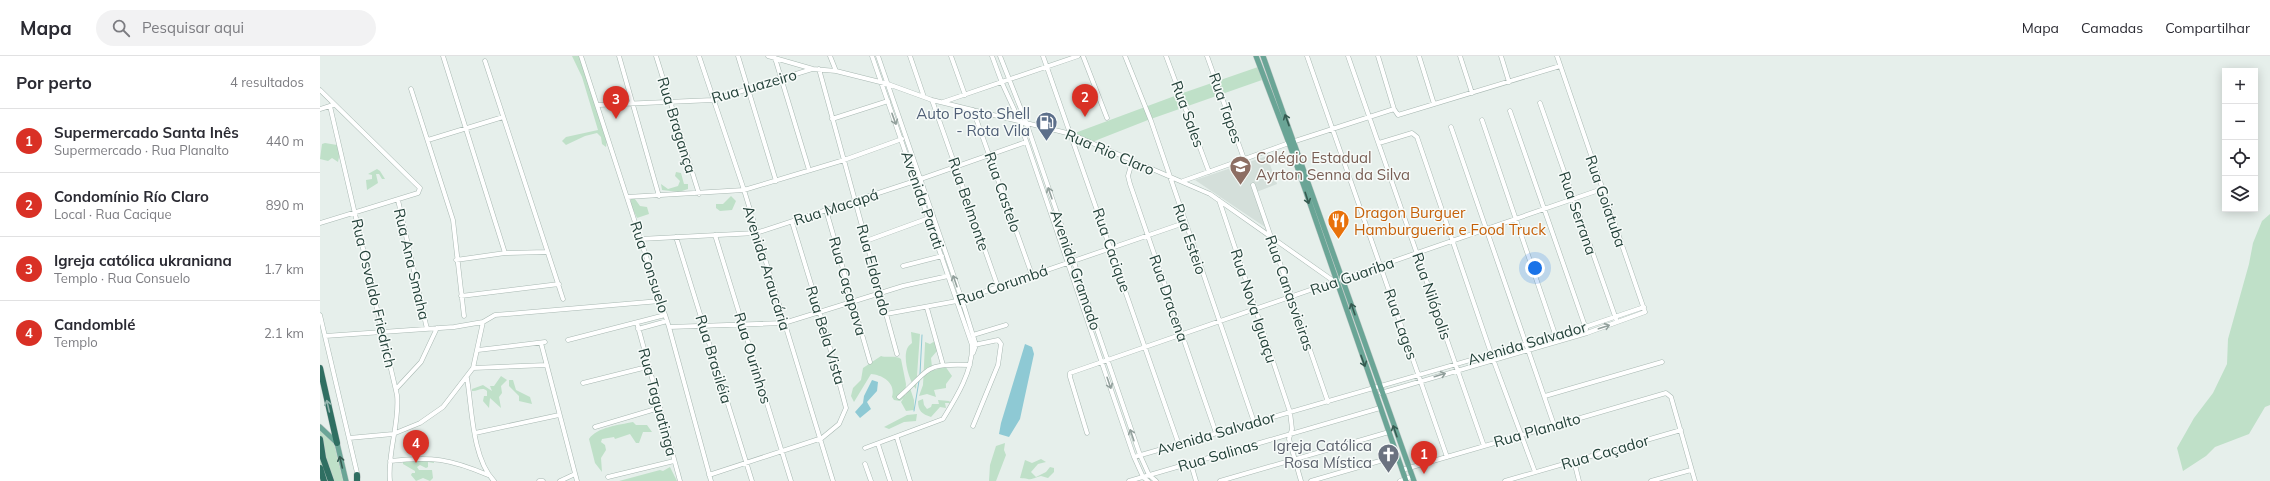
<!DOCTYPE html>
<html lang="pt">
<meta charset="utf-8">
<style>
body{margin:0;font-family:Mulish,sans-serif;background:#f2f2f3;color:#2b2b33}
.controls{position:absolute;right:12px;top:12px;display:grid;overflow:hidden;border-radius:0px;box-shadow:0 2px 10px #0003}
.controls button{width:36px;height:36px;display:grid;place-items:center;padding:0;border:0;border-bottom:1px solid #e1e1e2;background:#fff;color:#2b2b33;font:20px sans-serif}
.you{position:absolute;left:1215px;top:212px;width:14px;height:14px;margin:-10px;border:3px solid #fff;border-radius:50%;background:#1a73e8;box-shadow:0 0 0 6px #1a73e833}
.badge{display:grid;place-items:center;width:26px;height:26px;border-radius:50%;background:#d93025;color:#fff;font-size:13px;font-weight:700}
.pin{position:absolute;translate:-50% -33px;filter:drop-shadow(0 1px 2px #0008)}
.pin::after{content:'';position:absolute;top:21px;width:14px;height:12px;background:inherit;clip-path:polygon(0 0,100% 0,50% 100%)}
.list{margin:0;padding:0;list-style:none}
h2{display:flex;justify-content:space-between;align-items:center;height:52px;margin:0;padding:0 16px;font-size:17px}
h2 small{font-size:13px;font-weight:400;color:#7c7c81}
.list li{display:grid;grid-template-columns:26px 1fr auto;gap:12px;align-items:center;box-sizing:border-box;height:64px;padding:0 16px;border-top:1px solid #e1e1e2}
.list b{display:block;font-size:15px;white-space:nowrap}
.list p{margin:0;font-size:13px;white-space:nowrap;color:#7c7c81}
.list em{font-size:13px;font-style:normal;color:#7c7c81}
.icon{flex:none;width:22px;height:22px;fill:none;stroke:currentColor;stroke-width:2;stroke-linecap:round;stroke-linejoin:round}
.map{position:relative;flex:none;width:1950px;height:425px;overflow:hidden}
header{display:flex;align-items:center;gap:24px;box-sizing:border-box;height:56px;padding:0 20px;background:#fff;border-bottom:1px solid #e1e1e2}
header strong{font-size:19px}
nav{display:flex;gap:22px;margin-inline-start:auto;font-size:14px}
.search{width:280px;height:36px;background:#f2f2f3;display:flex;align-items:center;gap:10px;box-sizing:border-box;padding:0 14px;border-radius:22px;color:#7c7c81;font-size:15px}
main{display:flex}
aside{flex:1;background:#fff}
.map>svg:first-child{display:block}
.built{fill:#d4dfda}
.green{fill:#bfe0c8}
.water{fill:#8ec9d4}
.lines{fill:none;stroke-linecap:round;stroke-linejoin:round}
.stream{stroke:#8ec9d4;stroke-width:1}
.minor-casing{stroke:#a8b8b2;stroke-width:5}
.major-casing{stroke:#c2cac8;stroke-width:6}
.highway-casing{stroke:#c2cac8;stroke-width:7}
.minor{stroke:#fff;stroke-width:4}
.major{stroke:#6aa596;stroke-width:5}
.highway{stroke:#2f6f62;stroke-width:6}
.oneway{stroke:#92a09c}
.oneway2{stroke:#365b51}
.oneway3{stroke:#93b5ae}
.labels{text-anchor:middle;dominant-baseline:central;stroke-width:3;stroke-linejoin:round;paint-order:stroke}
.street-label{font-size:15px;fill:#24423a;stroke:#f7fbf9}
.service-label{font-size:15px;fill:#4e5e75;stroke:#f7fbf9;text-anchor:end}
.education-label{font-size:15px;fill:#785e54;stroke:#f7fbf9;text-anchor:start}
.food-label{font-size:15px;fill:#c56008;stroke:#f7fbf9;text-anchor:start}
.worship-label{font-size:15px;fill:#5b616d;stroke:#f7fbf9;text-anchor:end}
</style>
<header>
<strong>Mapa</strong>
<div class="search"><svg class="icon" aria-label="search" viewBox="0 0 24 24"><circle cx="10" cy="10" r="6"/><path d="M15 15l6 6"/></svg>Pesquisar aqui</div>
<nav><a>Mapa</a><a>Camadas</a><a>Compartilhar</a></nav>
</header>
<main>
<aside>
<h2>Por perto<small>4 resultados</small></h2>
<ul class="list">
<li><span class="badge">1</span><div><b>Supermercado Santa Inês</b><p>Supermercado · Rua Planalto</p></div><em>440 m</em></li>
<li><span class="badge">2</span><div><b>Condomínio Río Claro</b><p>Local · Rua Cacique</p></div><em>890 m</em></li>
<li><span class="badge">3</span><div><b>Igreja católica ukraniana</b><p>Templo · Rua Consuelo</p></div><em>1.7 km</em></li>
<li><span class="badge">4</span><div><b>Candomblé</b><p>Templo</p></div><em>2.1 km</em></li>
</ul>
</aside>
<div class="map">
<svg width="1950" height="425" viewBox="0 0 1950 425">
<rect width="100%" height="100%" fill="#e6efeb"/>
<!-- built -->
<path class="built" d="M947,100L957,128L934,137L945,171L875,124Z"/>
<!-- green -->
<path class="green" d="M252,0H260L287,84L286,91L282,88L281,81L277,77L265,80L248,88L246,89L242,85L246,81L278,74L262,21Z
M938,11L942,24L828,64L772,86L755,77L860,38Z
M5,87L17,89L20,96L18,106L12,102L8,105L0,103L2,88Z
M57,113L60,115L65,123H62L59,118H56L58,127L47,134L46,124L52,123V119L48,118Z
M356,116L361,117L364,128H368V133L359,136L342,134L341,128L348,133L358,130L360,125L355,120Z
M411,140L416,145L412,154L400,155L396,152V148H403Z
M311,143H315L320,150L327,151L329,158L317,162L311,149Z
M1950,158V349L1945,351L1929,378L1895,391L1886,400L1863,415L1857,392L1874,362L1893,337L1907,308L1908,283L1929,208L1933,187L1942,165Z
M591,276L600,278L596,333C589,326 582,300 588,291C589,289 591,288 592,287Z
M615,285L617,295L611,302L612,311L615,314L625,310L632,320L626,328V332L614,334L616,341L607,338L599,340L603,329L605,288V286L610,288Z
M561,300C567,302 576,299 581,303L586,328L585,341L580,345L574,344L572,341C576,327 563,319 551,318L534,346L531,340L533,332L541,324L543,312Z
M181,320L187,324L181,330L182,337L179,341L181,352L170,342L169,352L163,345L164,340H167V335C162,330 157,336 152,335V333L163,329L172,335L170,330H174Z
M189,324H193L196,334L210,341L212,348L199,345V340L189,330Z
M590,332L594,344V354L586,355L581,346Z
M603,343L604,349L607,353L611,351L612,348H619L618,344L629,345L631,347H625L626,352L620,351L611,361C602,358 598,355 598,345Z
M597,358L596,365L584,366L569,373L564,371L587,359Z
M313,366L316,369H327L332,376H323L319,387H316L310,378L295,383L294,381L282,383L281,386L285,389L286,394L281,402L282,416L275,407L269,383C277,371 299,369 313,366Z
M0,374L14,387L23,425H0Z
M685,387L684,394L686,399L676,425H669L670,409L676,390Z
M721,403L726,406L718,408L711,416L716,421L726,416L730,411L734,412V416L728,422L721,420C705,425 714,423 700,422L705,404L712,407Z
M87,404L114,405V407L108,406V411L106,412L100,409L97,411L99,414H112L113,422L110,425L103,422L96,425L91,419L92,417H95V415L83,408V406Z
M350,411L357,425H299L340,414L343,415Z"/>
<!-- water -->
<path class="water" d="M705,288L712,291L714,298L700,363L689,381L679,378L681,367Z
M552,324L558,326L557,335L547,346L551,353L540,362L535,356L543,347L544,340Z"/>
<g class="lines">
<!-- stream -->
<path class="stream" d="M600,318L602,279
M594,355L599,325"/>
<defs>
<path id="minor" d="M123,0L185,197
M261,0L349,271L391,425
M299,0L339,140
M336,0L379,138
M379,0L424,134L513,425
M418,0L456,125
M448,0L493,13L516,15L568,28L612,44L751,78L890,138L1015,226
M510,0L516,15
M558,0L642,244L656,289L653,297
M590,0L604,41
M631,0L645,39
M672,0L682,27L699,64L814,401L823,421L828,425
M680,0L706,66L820,399L829,419L836,425
M723,0L859,389
M763,0L787,62
M805,0L831,65L934,366
M846,0L889,116
M887,0L924,103
M987,0L1127,401
M1028,0L1164,390
M1058,0L1074,53L1078,59L1240,10
M1099,0L1114,48
M1140,0L1152,37
M1181,0L1189,26
M455,2L489,114
M165,5L243,243
M499,13L577,298
M91,33L133,164L144,260
M0,34L100,132L98,137L0,167
M612,44L678,231
M623,46L758,0
M1220,47L1296,263
M278,49L393,44L492,13
M10,50L77,339C80,368 67,396 70,425
M0,53L13,49
M653,54L712,219
M1190,55L1266,273
M512,63L568,45
M1162,64L1236,281
M1131,71L1234,369
M108,84L183,61
M1059,87L1092,77L1097,81L1173,303L1215,416
M812,106L808,120L810,128L896,377
M863,125L969,87L1074,53
M933,129L1008,346
M307,141L424,134L524,104L582,83
M78,144L107,273
M899,144L970,356L972,373L969,383L981,425
M506,154L550,306
M395,179L471,425
M356,181L432,425
M320,183L436,177L595,125L706,86
M546,185L609,162
M136,204L185,197L226,196
M583,210L622,200
M141,240L239,228
M607,252L623,309
M566,258L637,245L864,167
M0,259L38,421
M317,267L360,425
M349,271L464,267L583,230L628,220
M318,273L347,265
M653,279L686,269
M5,280L134,271L163,266L175,259L340,245
M248,284L345,259
M221,287L257,425
M158,294L225,286
M153,312L227,309
M147,322C152,352 152,402 174,425
M263,327L327,311
M76,333L101,306L117,272
M1061,337L1267,277L1325,256L1237,0
M1225,340L1342,306
M579,341C611,313 603,307 650,309
M653,370L678,309L681,288L678,284L654,289
M275,371L339,352
M155,377L239,359
M767,377L750,321V317L1282,133
M29,382L73,378L100,367L123,351L153,312L163,266
M577,382L590,425
M558,388L570,425
M545,392L623,363C636,342 653,315 652,289L552,0
M814,401L1265,271L1324,251
M70,405C112,400 130,403 168,419
M1254,405L1259,425
M545,408L551,425
M871,408L876,425
M1082,414L1346,337L1351,341L1375,425
M389,419L502,382L519,368L526,352L506,277L472,166
M288,421L354,405
M219,425H223
M240,425L255,418
M809,425L1060,352
M900,425L1069,376
M991,425L1077,400
M1080,425L1091,421
M1185,425L1361,374
M1331,425L1371,414"/>
<path id="major" d="M936,0L969,87L1086,425
M943,0L1094,425
M0,371L17,387L26,425"/>
<path id="highway" d="M0,312L17,387
M0,383L3,402L11,425
M0,412L4,425
M37,419V425"/>
</defs>
<!-- minor casing -->
<use href="#minor" class="minor-casing"/>
<!-- major casing -->
<use href="#major" class="major-casing"/>
<!-- highway casing -->
<use href="#highway" class="highway-casing"/>
<!-- minor -->
<use href="#minor" class="minor"/>
<!-- major -->
<use href="#major" class="major"/>
<!-- highway -->
<use href="#highway" class="highway"/>
</g>
<!-- one-way arrows -->
<defs><path id="oneway-shaft" d="M-6 0H5M1.5-3L5.5 0L1.5 3" fill="none" stroke-width="1.6" stroke-linecap="round" stroke-linejoin="round"/></defs>
<g class="oneway">
<use href="#oneway-shaft" transform="translate(574 63) rotate(70)"/>
<use href="#oneway-shaft" transform="translate(730 137) rotate(-109)"/>
<use href="#oneway-shaft" transform="translate(635 225) rotate(-109)"/>
<use href="#oneway-shaft" transform="translate(1284 271) rotate(-18)"/>
<use href="#oneway-shaft" transform="translate(1120 319) rotate(-17)"/>
<use href="#oneway-shaft" transform="translate(789 327) rotate(71)"/>
<use href="#oneway-shaft" transform="translate(812 379) rotate(-109)"/>
</g>
<g class="oneway2">
<use href="#oneway-shaft" transform="translate(967 64) rotate(-110)"/>
<use href="#oneway-shaft" transform="translate(987 142) rotate(72)"/>
<use href="#oneway-shaft" transform="translate(1033 253) rotate(-109)"/>
<use href="#oneway-shaft" transform="translate(1043 305) rotate(70)"/>
<use href="#oneway-shaft" transform="translate(1075 375) rotate(-109)"/>
<use href="#oneway-shaft" transform="translate(21 406) rotate(-103)"/>
</g>
<use class="oneway3" href="#oneway-shaft" transform="translate(8 350) rotate(-103)"/>
<!-- icons -->
<defs>
<symbol id="fuel-pin" viewBox="-11 -11 22 30"><path d="M0 17L-7.5 6A9.5 9.5 0 1 1 7.5 6Z" fill="#5c6f8a" stroke="#f7fbf9"/><path d="M-5.5-6h7V0h2V4h1.3V-2.5L3-4.5l.8-.8L6-3V5H2.5V1h-1V6h-7ZM-4.2-4.7v3.2H.2V-4.7Z" fill="#fff"/></symbol>
<symbol id="school-pin" viewBox="-11 -11 22 30"><path d="M0 17L-7.5 6A9.5 9.5 0 1 1 7.5 6Z" fill="#8d6e63" stroke="#f7fbf9"/><path d="M0-5L7-2L0 1L-7-2ZM-4 1L0 2.5L4 1V4Q0 6-4 4Z" fill="#fff"/></symbol>
<symbol id="restaurant-pin" viewBox="-11 -11 22 30"><path d="M0 17L-7.5 6A9.5 9.5 0 1 1 7.5 6Z" fill="#e8710a" stroke="#f7fbf9"/><path d="M-5-6h1v4h1v-4h1v4h1v-4h1v5L-1.5 .5V6h-2V.5L-5-1ZM5-6V6H3V1.5H1.5Q1.5-4 5-6Z" fill="#fff"/></symbol>
<symbol id="church-pin" viewBox="-11 -11 22 30"><path d="M0 17L-7.5 6A9.5 9.5 0 1 1 7.5 6Z" fill="#6b7280" stroke="#f7fbf9"/><path d="M-1.2-6h2.4v3.5h3.3v2.4h-3.3V6h-2.4V-.1h-3.3v-2.4h3.3Z" fill="#fff"/></symbol>
</defs>
<g fill-rule="evenodd">
<use href="#fuel-pin" x="714" y="54" width="25" height="34"/>
<use href="#school-pin" x="908" y="98" width="25" height="34"/>
<use href="#restaurant-pin" x="1006" y="152" width="25" height="34"/>
<use href="#church-pin" x="1056" y="386" width="25" height="34"/>
</g>
<g class="labels">
<!-- street labels -->
<g class="street-label">
<text transform="translate(434 30) rotate(-16)">Rua Juazeiro</text>
<text transform="translate(906 52) rotate(71)">Rua Tapes</text>
<text transform="translate(868 58) rotate(70)">Rua Sales</text>
<text transform="translate(357 69) rotate(73)">Rua Bragança</text>
<text transform="translate(790 96) rotate(23)">Rua Rio Claro</text>
<text transform="translate(683 136) rotate(71)">Rua Castelo</text>
<text transform="translate(603 144) rotate(71)">Avenida Parati</text>
<text transform="translate(1286 145) rotate(71)">Rua Goiatuba</text>
<text transform="translate(649 148) rotate(71)">Rua Belmonte</text>
<text transform="translate(516 151) rotate(-18)">Rua Macapá</text>
<text transform="translate(1258 157) rotate(71)">Rua Serrana</text>
<text transform="translate(870 183) rotate(71)">Rua Esteio</text>
<text transform="translate(792 194) rotate(71)">Rua Cacique</text>
<text transform="translate(92 208) rotate(77)">Rua Ana Smaha</text>
<text transform="translate(330 211) rotate(72)">Rua Consuelo</text>
<text transform="translate(447 212) rotate(73)">Avenida Araucária</text>
<text transform="translate(554 214) rotate(75)">Rua Eldorado</text>
<text transform="translate(756 214) rotate(71)">Avenida Gramado</text>
<text transform="translate(1032 220) rotate(-19)">Rua Guariba</text>
<text transform="translate(682 229) rotate(-19)">Rua Corumbá</text>
<text transform="translate(528 230) rotate(74)">Rua Caçapava</text>
<text transform="translate(54 237) rotate(77)">Rua Osvaldo Friedrich</text>
<text transform="translate(970 237) rotate(71)">Rua Canasvieiras</text>
<text transform="translate(1112 240) rotate(71)">Rua Nilópolis</text>
<text transform="translate(849 242) rotate(71)">Rua Dracena</text>
<text transform="translate(934 250) rotate(72)">Rua Nova Iguaçu</text>
<text transform="translate(1081 268) rotate(71)">Rua Lages</text>
<text transform="translate(506 279) rotate(73)">Rua Bela Vista</text>
<text transform="translate(1207 287) rotate(-16)">Avenida Salvador</text>
<text transform="translate(433 302) rotate(73)">Rua Ourinhos</text>
<text transform="translate(394 303) rotate(73)">Rua Brasiléia</text>
<text transform="translate(338 346) rotate(75)">Rua Taguatinga</text>
<text transform="translate(1217 374) rotate(-16)">Rua Planalto</text>
<text transform="translate(896 377) rotate(-16)">Avenida Salvador</text>
<text transform="translate(1285 396) rotate(-16)">Rua Caçador</text>
<text transform="translate(898 399) rotate(-16)">Rua Salinas</text>
</g>
<!-- service labels -->
<g class="service-label">
<text x="710" y="57">Auto Posto Shell<tspan x="710" dy="17">- Rota Vila</tspan></text>
</g>
<!-- education labels -->
<g class="education-label">
<text x="936" y="101">Colégio Estadual<tspan x="936" dy="17">Ayrton Senna da Silva</tspan></text>
</g>
<!-- food labels -->
<g class="food-label">
<text x="1034" y="156">Dragon Burguer<tspan x="1034" dy="17">Hamburgueria e Food Truck</tspan></text>
</g>
<!-- worship labels -->
<g class="worship-label">
<text x="1052" y="389">Igreja Católica<tspan x="1052" dy="17">Rosa Mística</tspan></text>
</g>
</g>
</svg>
<div class="controls">
<button>+</button>
<button>−</button>
<button><svg class="icon" aria-label="locate" viewBox="0 0 24 24"><circle cx="12" cy="12" r="6"/><path d="M12 2v4M12 18v4M2 12h4M18 12h4"/></svg></button>
<button><svg class="icon" aria-label="layers" viewBox="0 0 24 24"><path d="M12 4l9 5-9 5-9-5zM3 14l9 5 9-5"/></svg></button>
</div>
<div class="you"></div>
<div class="pin badge" style="left:1104px;top:418px">1</div>
<div class="pin badge" style="left:765px;top:61px">2</div>
<div class="pin badge" style="left:296px;top:63px">3</div>
<div class="pin badge" style="left:96px;top:407px">4</div>
</div>
</main>
